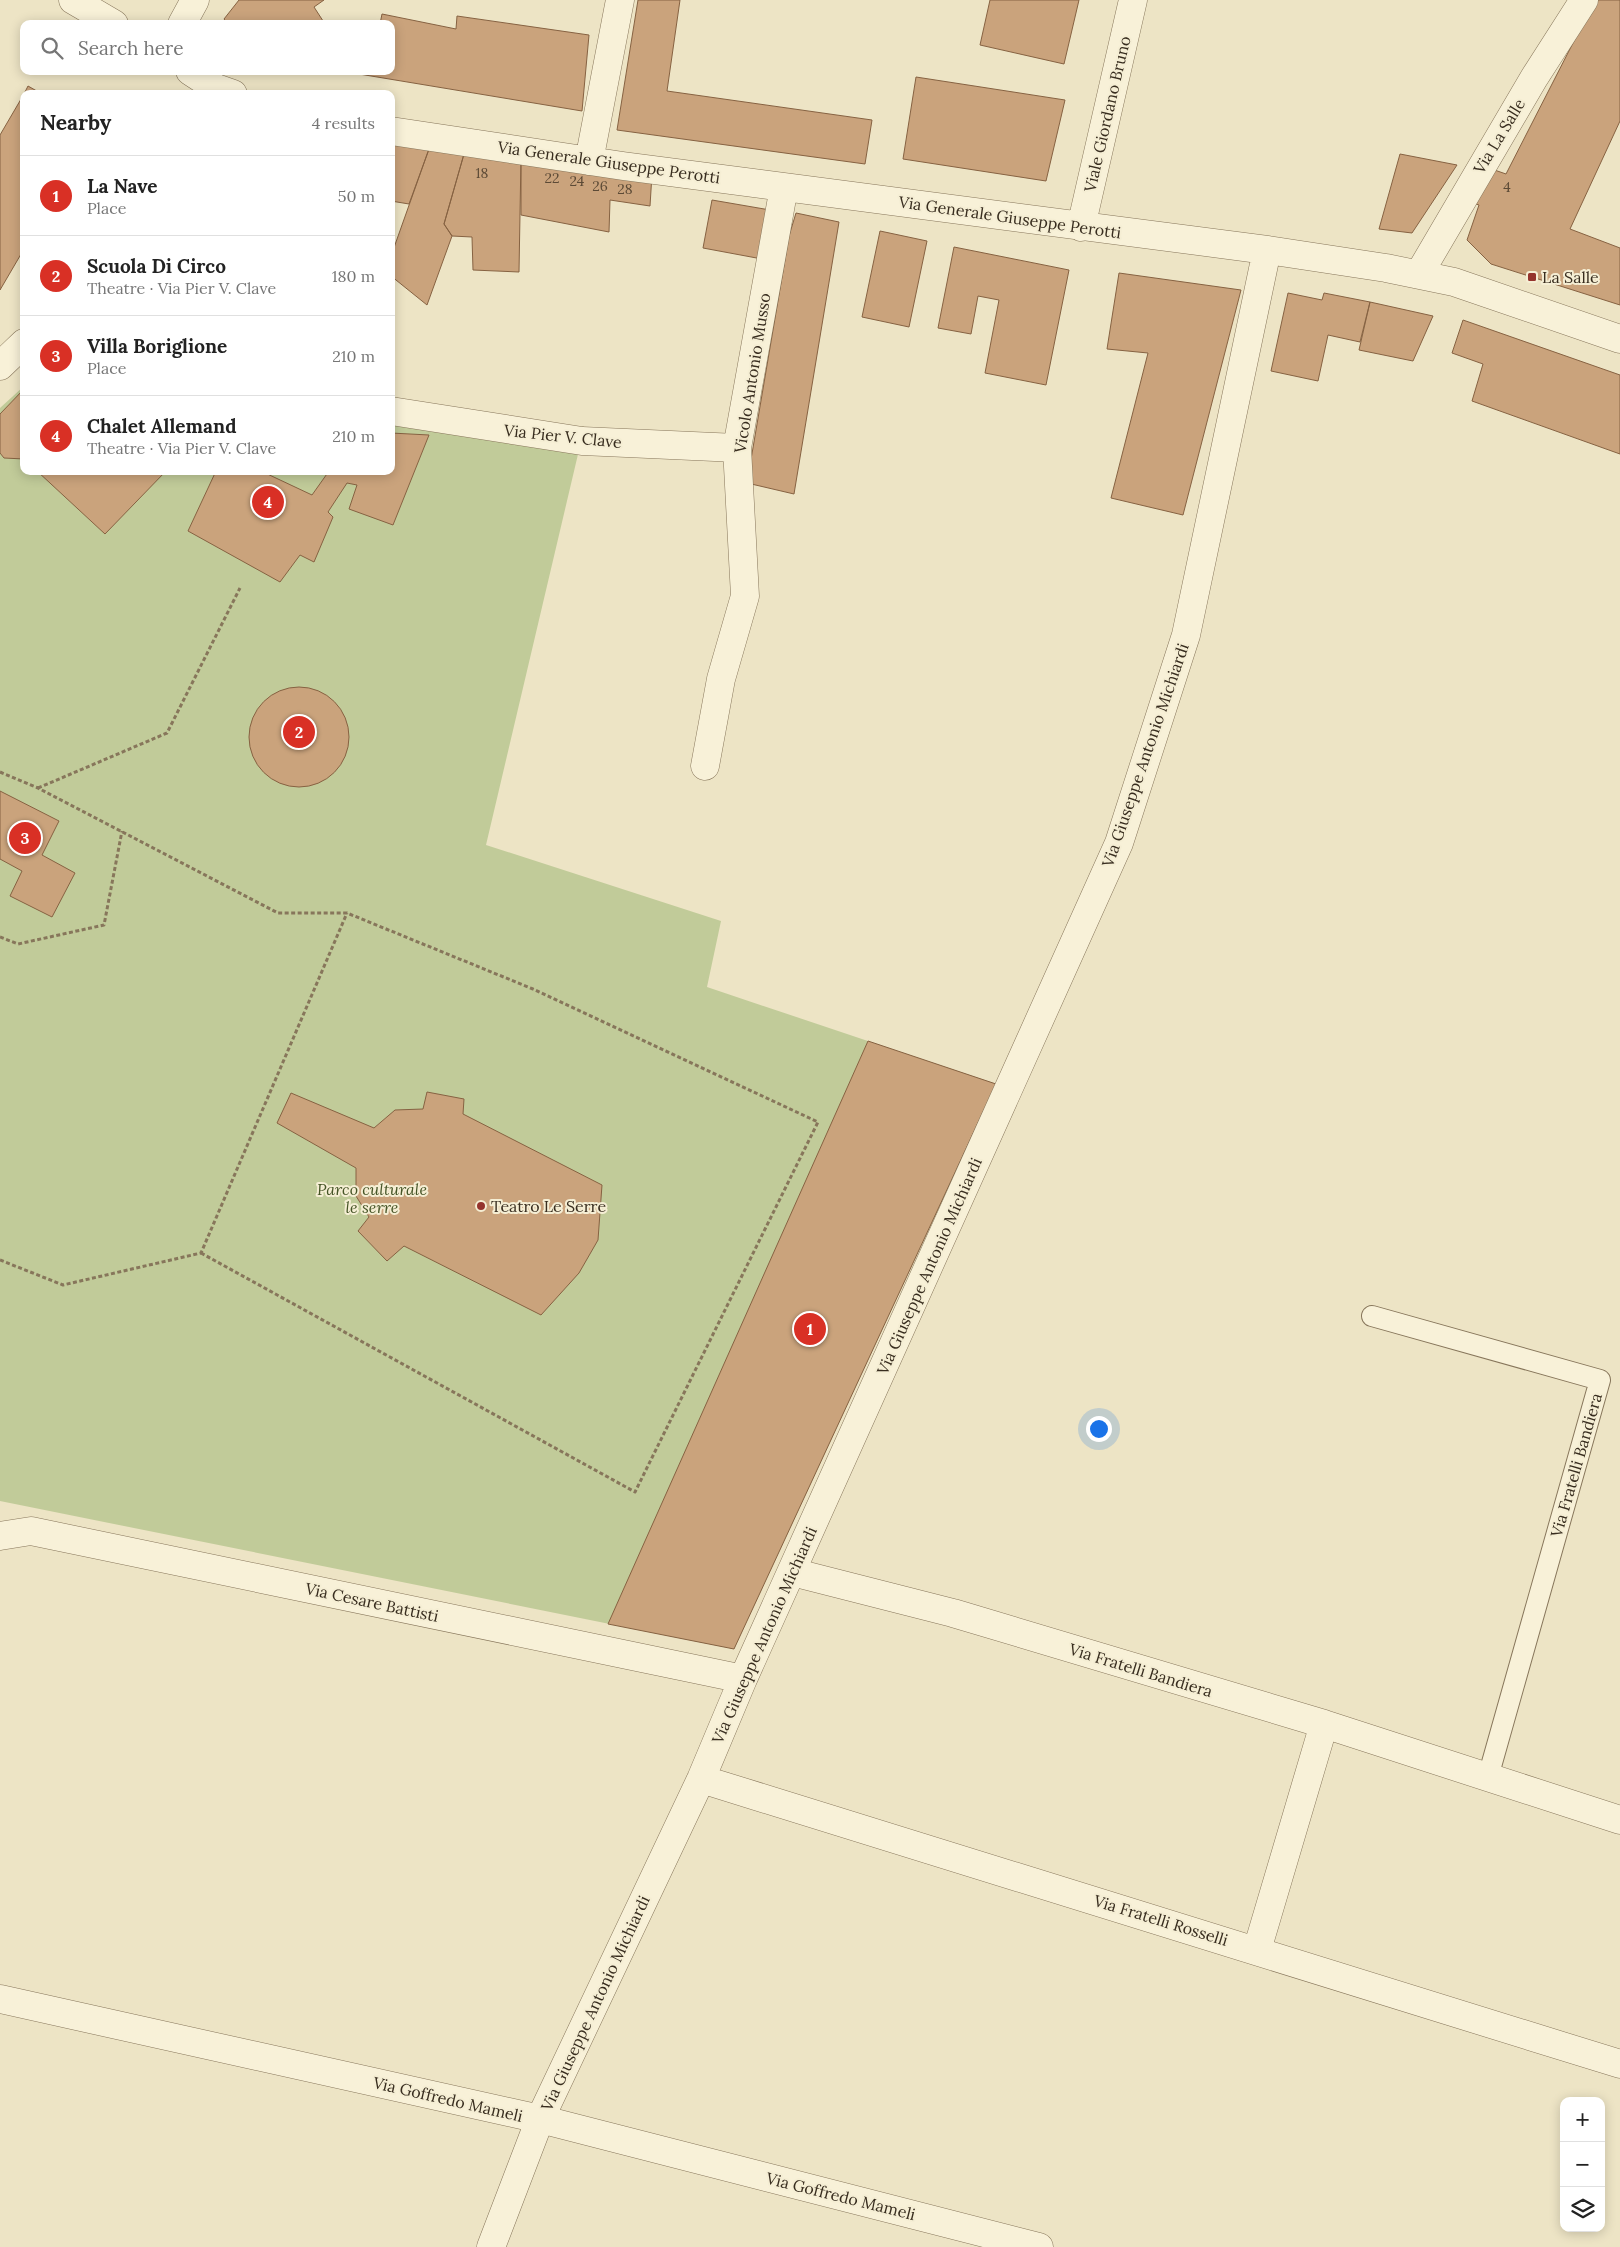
<!DOCTYPE html>
<meta charset="utf-8">
<style>
body{margin:0;font-family:Lora,serif;background:#f2f2f2;color:#222}
.controls{position:absolute;right:15px;bottom:15px;display:grid;overflow:hidden;border-radius:10px;box-shadow:0 2px 12px #0003}
.controls button{width:45px;height:45px;display:grid;place-items:center;padding:0;border:0;border-bottom:1px solid #e0e0e0;background:#fff;color:#222;font:25px sans-serif}
.you{position:absolute;left:1098px;top:1428px;width:18px;height:18px;margin:-12px;border:4px solid #fff;border-radius:50%;background:#1a73e8;box-shadow:0 0 0 8px #1a73e833}
.badge{display:grid;place-items:center;width:32px;height:32px;border-radius:50%;background:#d93025;color:#fff;font-size:16px;font-weight:700}
.pin{position:absolute;translate:-50% -50%;border:2px solid #fff;box-shadow:0 1px 5px #0006}
.list{margin:0;padding:0;list-style:none}
h2{display:flex;justify-content:space-between;align-items:center;height:65px;margin:0;padding:0 20px;font-size:21px}
h2 small{font-size:16px;font-weight:400;color:#767676}
.list li{display:grid;grid-template-columns:32px 1fr auto;gap:15px;align-items:center;box-sizing:border-box;height:80px;padding:0 20px;border-top:1px solid #e0e0e0}
.list b{display:block;font-size:19px;white-space:nowrap}
.list p{margin:0;font-size:16px;white-space:nowrap;color:#767676}
.list em{font-size:16px;font-style:normal;color:#767676}
.icon{flex:none;width:28px;height:28px;fill:none;stroke:currentColor;stroke-width:2;stroke-linecap:round;stroke-linejoin:round}
.map{position:relative;flex:none;width:1620px;height:2247px;overflow:hidden}
.search{position:absolute;background:#fff;box-shadow:0 2px 12px #0003;left:20px;top:20px;width:375px;height:55px;display:flex;align-items:center;gap:12px;box-sizing:border-box;padding:0 18px;border-radius:10px;color:#767676;font-size:19px}
.panel{position:absolute;background:#fff;box-shadow:0 2px 12px #0003;left:20px;top:90px;width:375px;height:385px;border-radius:10px}
.map>svg:first-child{display:block}
.green{fill:#c1cb99}
.building{fill:#caa37c;stroke:#866242}
.lines{fill:none;stroke-linecap:round;stroke-linejoin:round}
.service-casing{stroke:#87765b;stroke-width:22}
.pedestrian-casing{stroke:#87765b;stroke-width:29}
.minor-casing{stroke:#87765b;stroke-width:29}
.path{stroke:#87765b;stroke-width:3;stroke-dasharray:4 2.5;stroke-linecap:butt}
.service{stroke:#f8f1d8;stroke-width:20}
.pedestrian{stroke:#f8f1d8;stroke-width:28}
.minor{stroke:#f8f1d8;stroke-width:28}
.poi-dot{fill:#95342d;stroke:#f5eed4;stroke-width:2}
.labels{text-anchor:middle;dominant-baseline:central;stroke-width:4;stroke-linejoin:round;paint-order:stroke}
.number-label{font-size:14px;fill:#5c4a36}
.street-label{font-size:16px;fill:#382d1f;stroke:#f5eed4}
.poi-label{font-size:16px;fill:#382d1f;stroke:#f5eed4;text-anchor:start}
.park-label{font-size:16px;font-style:italic;fill:#455426;stroke:#f5eed4}
</style>
<div class="map">
<svg width="1620" height="2247" viewBox="0 0 1620 2247">
<rect width="100%" height="100%" fill="#ede4c5"/>
<!-- green -->
<path class="green" d="M24,386V471H391V424L579,450L486,845L721,921L707,987L996,1084L734,1649L0,1501V408Z"/>
<!-- building -->
<path class="building" d="M239,0H324L314,7L325,24H228L224,19Z
M638,0H680L667,91L872,120L865,164L617,130Z
M990,0H1079L1064,64L980,45Z
M1595,0H1620V121L1570,229L1620,248V305L1491,264L1467,240L1479,205L1462,199L1483,166L1506,174Z
M382,14L456,29L457,16L589,35L582,111L341,71H391V24H380Z
M916,77L1065,100L1046,181L903,159Z
M28,86L42,94H24Z
M24,94V249L0,290V135Z
M391,143L429,149L409,204L391,201Z
M429,149L464,154L444,224L452,236L427,305L391,276V256Z
M464,154L521,157L519,272L473,270L472,237L452,236L444,224Z
M1400,154L1457,165L1412,233L1379,229Z
M521,157L652,174L650,206L610,200L609,232L521,215Z
M712,200L770,210L762,259L703,248Z
M796,213L839,222L794,494L747,483L789,236Z
M880,231L927,241L909,327L862,317Z
M954,247L1069,270L1046,385L985,373L999,300L978,296L971,334L938,328Z
M1119,273L1241,290L1183,515L1111,498L1148,353L1107,349Z
M1288,293L1322,300L1324,293L1370,302L1360,342L1328,335L1318,381L1271,371Z
M1370,302L1433,316L1413,361L1359,350Z
M1463,320L1620,375V454L1472,401L1483,364L1452,353Z
M24,389V459L4,458L0,453V414Z
M391,433L429,435L393,525L349,509L357,485L347,483L328,512L333,517L314,562L300,555L280,582L188,531L216,471H261L312,495L329,471H391Z
M37,471H166L105,534Z
M249 737a50 50 0 1 1 100 0a50 50 0 1 1-100 0Z
M0,791L59,821L42,855L75,873L52,917L10,896L22,871L0,859Z
M868,1041L996,1084L734,1649L608,1624Z
M427,1092L464,1099L463,1114L602,1185L598,1240L579,1273L541,1315L404,1246L387,1261L358,1231L369,1217L356,1196V1168L277,1123L291,1093L374,1128L395,1110L423,1109Z"/>
<g class="lines">
<defs>
<path id="service" d="M1372,1316L1600,1380L1488,1777"/>
<path id="pedestrian" d="M182,24L195,0"/>
<path id="minor" d="M73,0L114,24
M190,71L216,88L233,94
M391,131L623,166L1267,250L1386,268L1454,282L1620,339
M589,161L620,0
M1081,227L1133,0
M1419,274L1534,78L1584,0
M0,366L24,343
M391,411L582,441L737,448
M705,766L721,679L745,596L737,448L784,187
M0,1536L31,1531L743,1679
M792,1572L953,1613L1324,1724L1620,1820
M701,1779L1620,2064
M1257,1950L1324,1724
M0,1999L540,2119L1039,2247
M491,2247L540,2119L701,1779L743,1679L1119,843L1186,635L1267,250"/>
</defs>
<!-- service casing -->
<use href="#service" class="service-casing"/>
<!-- pedestrian casing -->
<use href="#pedestrian" class="pedestrian-casing"/>
<!-- minor casing -->
<use href="#minor" class="minor-casing"/>
<!-- path -->
<path class="path" d="M0,772L38,788L278,913H347L533,989L818,1122L635,1492L201,1253
M38,788L167,733L240,588
M0,937L18,944L104,925L122,831
M0,1260L63,1285L201,1253L347,913"/>
<!-- service -->
<use href="#service" class="service"/>
<!-- pedestrian -->
<use href="#pedestrian" class="pedestrian"/>
<!-- minor -->
<use href="#minor" class="minor"/>
</g>
<!-- markers -->
<g class="poi-dot">
<rect x="1527" y="272" width="10" height="10" rx="2.5"/>
<circle cx="481" cy="1206" r="5"/>
</g>
<g class="labels">
<!-- number labels -->
<g class="number-label">
<text x="482" y="173">18</text>
<text x="552" y="178">22</text>
<text x="577" y="181">24</text>
<text x="600" y="186">26</text>
<text x="1507" y="187">4</text>
<text x="625" y="189">28</text>
</g>
<!-- street labels -->
<g class="street-label">
<text transform="translate(1107 114) rotate(-77)">Viale Giordano Bruno</text>
<text transform="translate(1499 136) rotate(-59)">Via La Salle</text>
<text transform="translate(609 162) rotate(8)">Via Generale Giuseppe Perotti</text>
<text transform="translate(1010 217) rotate(8)">Via Generale Giuseppe Perotti</text>
<text transform="translate(752 373) rotate(-81)">Vicolo Antonio Musso</text>
<text transform="translate(563 436) rotate(6)">Via Pier V. Clave</text>
<text transform="translate(1145 755) rotate(-71)">Via Giuseppe Antonio Michiardi</text>
<text transform="translate(929 1266) rotate(-66)">Via Giuseppe Antonio Michiardi</text>
<text transform="translate(1576 1465) rotate(-74)">Via Fratelli Bandiera</text>
<text transform="translate(372 1602) rotate(12)">Via Cesare Battisti</text>
<text transform="translate(764 1635) rotate(-66)">Via Giuseppe Antonio Michiardi</text>
<text transform="translate(1141 1670) rotate(17)">Via Fratelli Bandiera</text>
<text transform="translate(1161 1920) rotate(17)">Via Fratelli Rosselli</text>
<text transform="translate(595 2003) rotate(-65)">Via Giuseppe Antonio Michiardi</text>
<text transform="translate(448 2099) rotate(13)">Via Goffredo Mameli</text>
<text transform="translate(841 2196) rotate(14)">Via Goffredo Mameli</text>
</g>
<!-- poi labels -->
<g class="poi-label">
<text x="1542" y="277">La Salle</text>
<text x="491" y="1206">Teatro Le Serre</text>
</g>
<!-- park labels -->
<g class="park-label">
<text x="372" y="1189">Parco culturale<tspan x="372" dy="18">le serre</tspan></text>
</g>
</g>
</svg>
<div class="controls">
<button>+</button>
<button>−</button>
<button><svg class="icon" aria-label="layers" viewBox="0 0 24 24"><path d="M12 4l9 5-9 5-9-5zM3 14l9 5 9-5"/></svg></button>
</div>
<div class="you"></div>
<div class="pin badge" style="left:810px;top:1329px">1</div>
<div class="pin badge" style="left:299px;top:732px">2</div>
<div class="pin badge" style="left:25px;top:838px">3</div>
<div class="pin badge" style="left:268px;top:502px">4</div>
<div class="search"><svg class="icon" aria-label="search" viewBox="0 0 24 24"><circle cx="10" cy="10" r="6"/><path d="M15 15l6 6"/></svg>Search here</div>
<section class="panel">
<h2>Nearby<small>4 results</small></h2>
<ul class="list">
<li><span class="badge">1</span><div><b>La Nave</b><p>Place</p></div><em>50 m</em></li>
<li><span class="badge">2</span><div><b>Scuola Di Circo</b><p>Theatre · Via Pier V. Clave</p></div><em>180 m</em></li>
<li><span class="badge">3</span><div><b>Villa Boriglione</b><p>Place</p></div><em>210 m</em></li>
<li><span class="badge">4</span><div><b>Chalet Allemand</b><p>Theatre · Via Pier V. Clave</p></div><em>210 m</em></li>
</ul>
</section>
</div>
